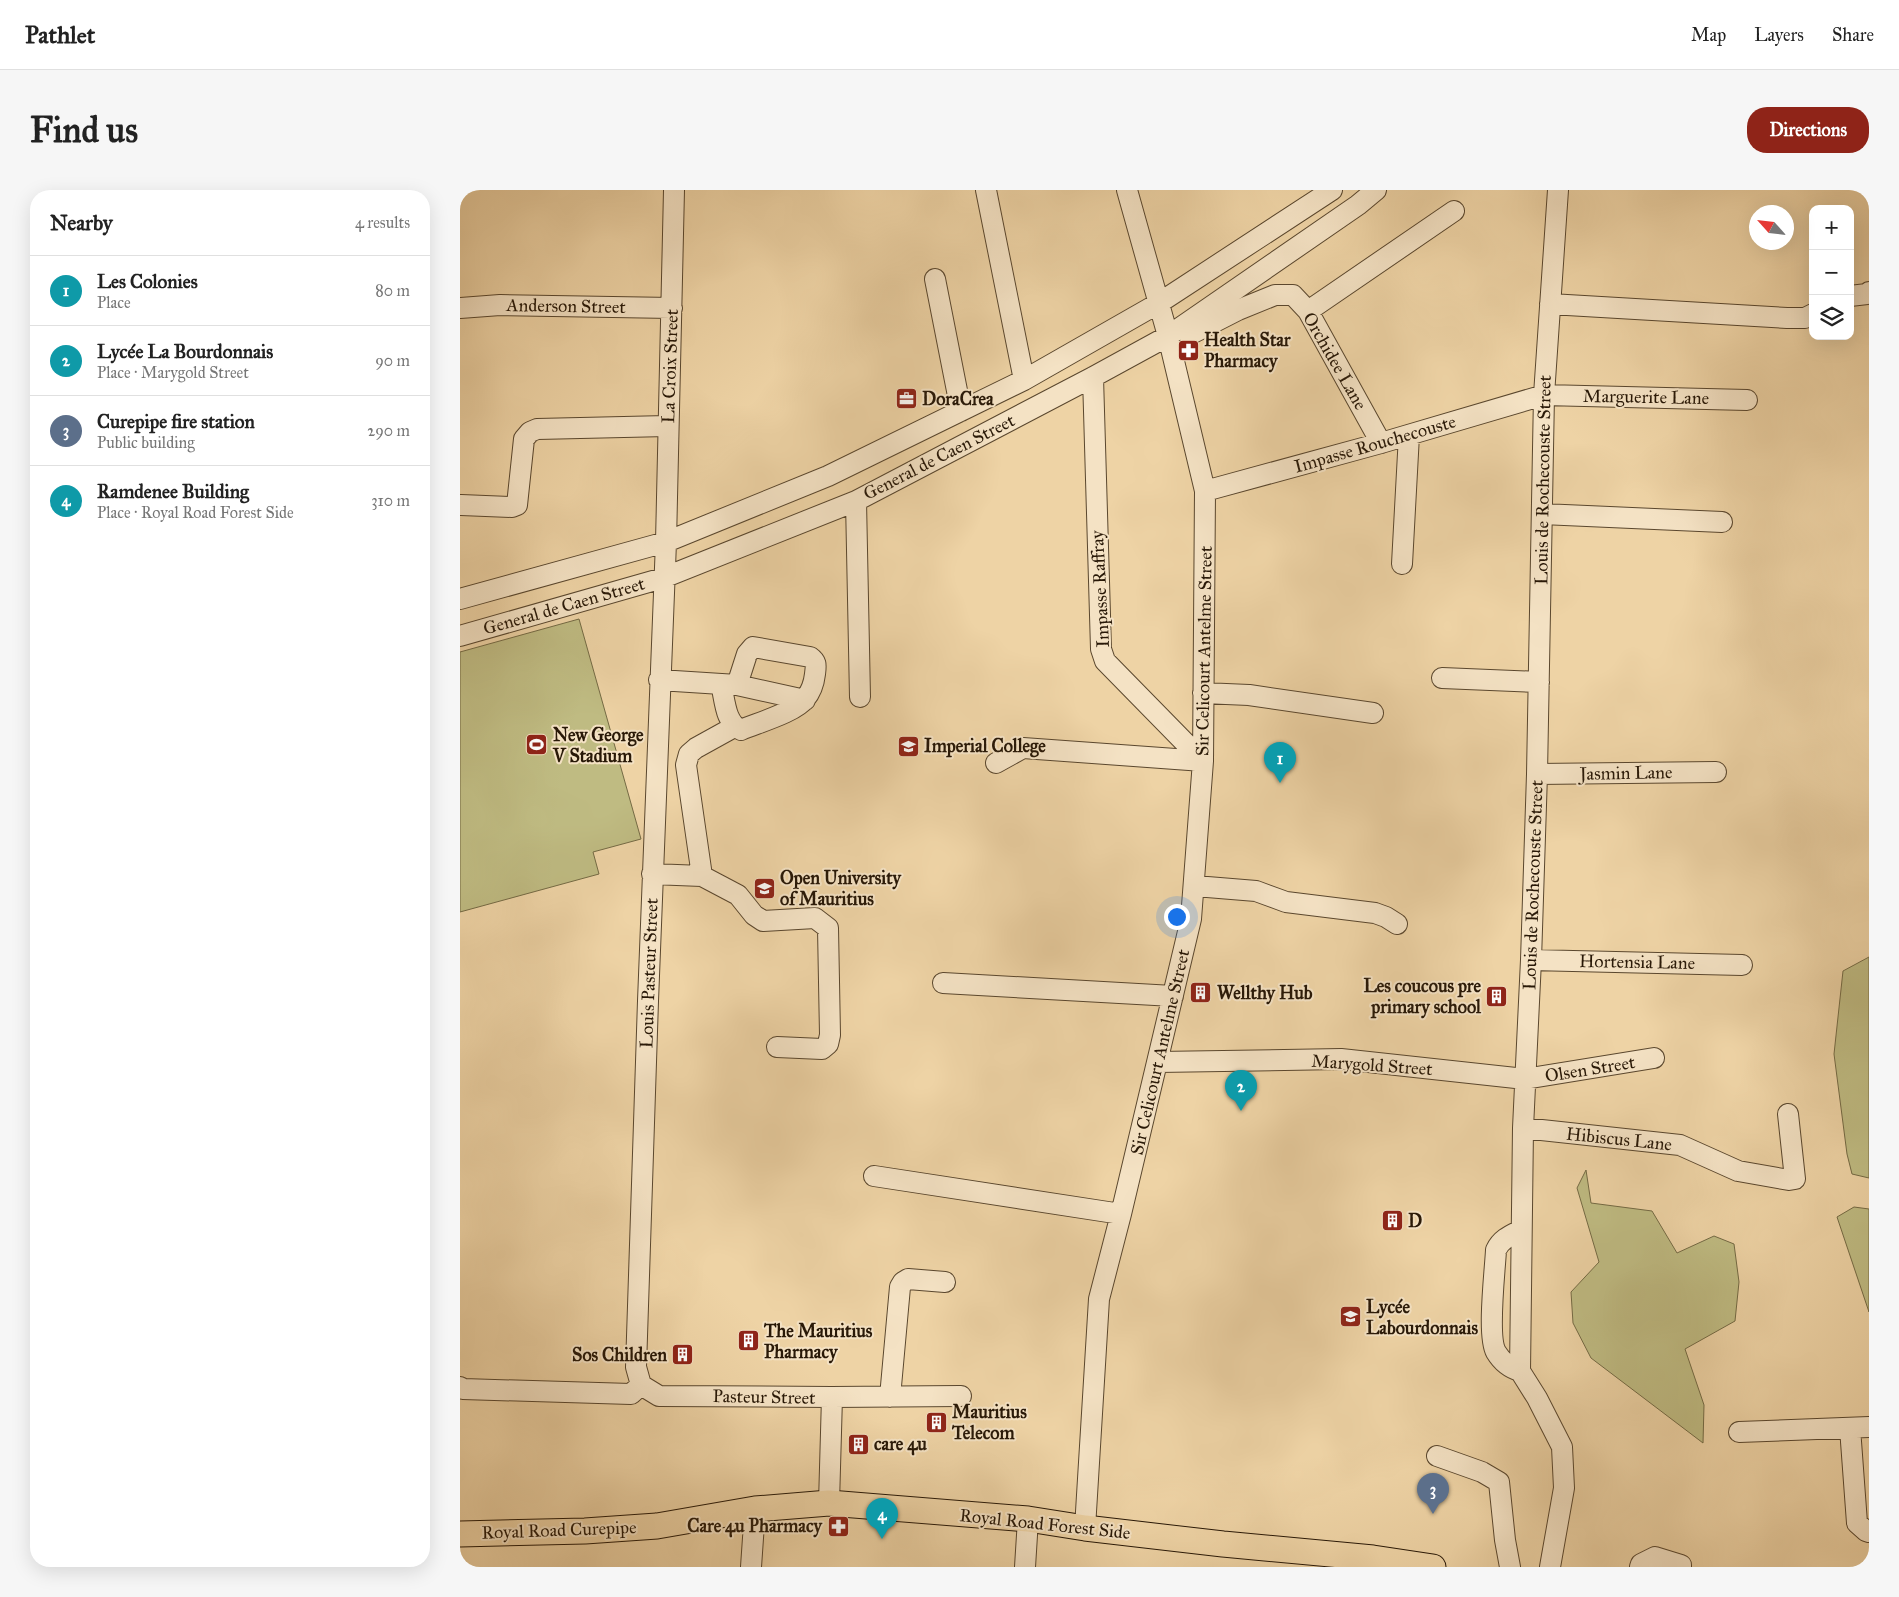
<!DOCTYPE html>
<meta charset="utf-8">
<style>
body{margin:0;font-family:"IM FELL Great Primer",serif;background:#f6f6f6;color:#222}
.controls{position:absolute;right:15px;top:15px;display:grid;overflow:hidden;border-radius:10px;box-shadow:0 5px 20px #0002}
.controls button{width:45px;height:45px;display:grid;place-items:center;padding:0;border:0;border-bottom:1px solid #e0e0e0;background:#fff;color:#222;font:25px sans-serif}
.compass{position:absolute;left:1289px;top:15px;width:45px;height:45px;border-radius:50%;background:#fff;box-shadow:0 5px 20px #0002;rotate:297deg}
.you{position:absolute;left:716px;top:726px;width:18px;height:18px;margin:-12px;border:4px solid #fff;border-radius:50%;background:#1a73e8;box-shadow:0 0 0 8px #1a73e833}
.badge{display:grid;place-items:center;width:32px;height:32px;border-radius:50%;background:#8f2418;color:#fff;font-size:16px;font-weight:700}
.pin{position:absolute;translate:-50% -41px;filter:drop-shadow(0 1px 2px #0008)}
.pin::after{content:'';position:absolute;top:26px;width:18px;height:15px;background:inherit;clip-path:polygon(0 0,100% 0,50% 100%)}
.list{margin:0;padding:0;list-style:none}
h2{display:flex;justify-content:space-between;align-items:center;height:65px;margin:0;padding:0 20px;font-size:21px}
h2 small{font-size:16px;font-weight:400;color:#767676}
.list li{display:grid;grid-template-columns:32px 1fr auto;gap:15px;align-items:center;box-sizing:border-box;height:70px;padding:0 20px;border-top:1px solid #e0e0e0}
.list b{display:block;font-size:19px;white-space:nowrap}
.list p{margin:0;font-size:16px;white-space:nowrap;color:#767676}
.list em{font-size:16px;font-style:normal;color:#767676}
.icon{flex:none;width:28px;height:28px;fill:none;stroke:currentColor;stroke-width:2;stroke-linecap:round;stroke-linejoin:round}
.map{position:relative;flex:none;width:1409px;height:1377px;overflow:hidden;border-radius:20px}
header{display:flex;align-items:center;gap:30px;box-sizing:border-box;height:70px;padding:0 25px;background:#fff;border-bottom:1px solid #e0e0e0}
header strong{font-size:24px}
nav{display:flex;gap:28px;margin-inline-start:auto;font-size:18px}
.intro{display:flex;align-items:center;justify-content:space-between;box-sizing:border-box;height:120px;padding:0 30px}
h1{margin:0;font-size:35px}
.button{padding:12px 22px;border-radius:20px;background:#8f2418;color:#fff;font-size:18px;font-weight:700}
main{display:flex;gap:30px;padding:0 30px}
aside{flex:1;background:#fff;border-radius:20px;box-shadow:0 5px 20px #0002}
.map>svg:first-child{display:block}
.green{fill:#bfbb82;stroke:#746a44}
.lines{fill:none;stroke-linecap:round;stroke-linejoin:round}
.minor-casing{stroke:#5a472e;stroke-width:22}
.major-casing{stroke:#281807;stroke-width:27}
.minor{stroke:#f4e2c4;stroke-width:20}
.major{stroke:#eed3a5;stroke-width:25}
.labels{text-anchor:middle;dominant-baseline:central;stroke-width:4;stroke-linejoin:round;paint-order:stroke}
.street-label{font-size:18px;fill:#281807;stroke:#f4e2c4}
.poi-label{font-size:18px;font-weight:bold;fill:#281807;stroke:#f4e2c4;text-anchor:start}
</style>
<header>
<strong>Pathlet</strong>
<nav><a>Map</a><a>Layers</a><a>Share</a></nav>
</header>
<div class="intro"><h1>Find us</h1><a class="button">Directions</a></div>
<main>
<aside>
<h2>Nearby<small>4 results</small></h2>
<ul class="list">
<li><span class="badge" style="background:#0f9aa8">1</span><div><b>Les Colonies</b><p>Place</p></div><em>80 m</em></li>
<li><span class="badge" style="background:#0f9aa8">2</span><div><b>Lycée La Bourdonnais</b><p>Place · Marygold Street</p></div><em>90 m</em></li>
<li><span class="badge" style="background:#5c6f8a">3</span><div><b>Curepipe fire station</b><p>Public building</p></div><em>290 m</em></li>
<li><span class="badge" style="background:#0f9aa8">4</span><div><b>Ramdenee Building</b><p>Place · Royal Road Forest Side</p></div><em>310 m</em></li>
</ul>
</aside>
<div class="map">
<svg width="1409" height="1377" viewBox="0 0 1409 1377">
<rect width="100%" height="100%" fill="#eed3a5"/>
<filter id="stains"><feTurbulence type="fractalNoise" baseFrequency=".004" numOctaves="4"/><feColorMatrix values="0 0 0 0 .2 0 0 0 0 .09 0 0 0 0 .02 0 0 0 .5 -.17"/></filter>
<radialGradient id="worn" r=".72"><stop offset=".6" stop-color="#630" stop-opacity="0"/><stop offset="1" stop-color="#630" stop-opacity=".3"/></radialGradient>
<!-- green -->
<path class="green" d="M119,429L181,649L133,662L139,684L0,722V462Z
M1409,767V988L1392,984L1387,964L1374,864L1383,781Z
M1126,980L1131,1013L1192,1021L1217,1063L1254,1046L1274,1054L1279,1092L1275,1131L1225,1159L1244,1215L1243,1253L1131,1168L1113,1133L1111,1102L1139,1072L1117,998Z
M1394,1017L1409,1019V1122L1377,1027Z"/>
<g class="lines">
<defs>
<path id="minor" d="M214,0L206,352L188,811L176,1177L181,1195L199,1206L372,1207L369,1313
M526,0L564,190
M475,89L501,221
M1390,106L1407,104L1409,102
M1090,114L1327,128H1345L1353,124
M0,118L40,115L212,118
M848,121L994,21
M729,145L778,120L815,105H833L848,121L921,253
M633,187L641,459L645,471L743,571
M745,301L921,253L1084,205L1287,210
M396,311L400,507
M1,315L52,317L57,315L64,249L70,242L77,239L207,236
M1082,324L1262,332
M942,374L949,245
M0,409L206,352L368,286L564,190L699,113L872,0
M0,446L203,388L396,311L633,187L708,146L898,15L916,0
M982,488L1079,492
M199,490L277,495L345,510
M261,494C265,510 265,533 281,540C297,533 336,522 345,509C351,502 354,493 355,484C356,475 357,472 350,467L293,457L287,464L277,495
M743,503L789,505L913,523
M536,573L563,558L743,571
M1077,584L1256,582
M192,684L242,686L278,705L294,725L303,731L355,728L368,738L370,845L368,854L362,859L317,857
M242,686L226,575L229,564L236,558L274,537
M735,696L796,701L826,712L915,723L926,727L937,734
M1071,770L1282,775
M483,793L713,806
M698,872L881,869L1065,889L1194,868
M1063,938L1220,955L1278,981L1329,990L1335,989L1328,924
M414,986L661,1024
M1060,1181C1050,1178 1042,1172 1036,1162C1027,1146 1035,1081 1036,1060C1041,1049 1051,1045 1061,1040
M0,1197L3,1199L171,1204L181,1195
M372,1207L501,1206
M430,1207L440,1097L443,1092L448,1089L485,1092
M1390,1238L1397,1333L1406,1341L1409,1342
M1279,1242L1409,1237
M977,1266L1022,1282L1039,1292L1045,1350L1050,1377
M625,1338L639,1109L661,1024L731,729L743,571L745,301L708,146L667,0
M291,1377L295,1319
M565,1377L568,1329
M1090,1377L1104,1298L1102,1257L1077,1208L1060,1181L1063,938L1071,770L1077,584L1084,205L1098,0
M1180,1377L1181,1374L1195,1367L1221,1375V1377"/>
<path id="major" d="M0,1344L125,1341L197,1336L295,1319L369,1313L568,1329L625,1338L763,1354L913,1368L973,1377"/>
</defs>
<!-- minor casing -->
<use href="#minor" class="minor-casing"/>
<!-- major casing -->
<use href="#major" class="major-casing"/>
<!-- minor -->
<use href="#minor" class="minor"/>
<!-- major -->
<use href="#major" class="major"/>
</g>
<!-- icons -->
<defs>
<symbol id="pharmacy-square" viewBox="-11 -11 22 22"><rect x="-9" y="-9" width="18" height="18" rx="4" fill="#8f2418" stroke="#f4e2c4"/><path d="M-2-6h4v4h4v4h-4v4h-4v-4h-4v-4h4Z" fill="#fff"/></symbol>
<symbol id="office-square" viewBox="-11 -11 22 22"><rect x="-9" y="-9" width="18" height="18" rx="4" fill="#8f2418" stroke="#f4e2c4"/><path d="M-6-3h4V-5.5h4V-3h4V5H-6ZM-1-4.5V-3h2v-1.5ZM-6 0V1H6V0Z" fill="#fff"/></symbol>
<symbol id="stadium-square" viewBox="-11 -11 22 22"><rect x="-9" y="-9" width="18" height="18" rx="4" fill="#8f2418" stroke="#f4e2c4"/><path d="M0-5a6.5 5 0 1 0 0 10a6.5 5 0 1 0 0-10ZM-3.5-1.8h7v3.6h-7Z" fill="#fff"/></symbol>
<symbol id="university-square" viewBox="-11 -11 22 22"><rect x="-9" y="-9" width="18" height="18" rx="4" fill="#8f2418" stroke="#f4e2c4"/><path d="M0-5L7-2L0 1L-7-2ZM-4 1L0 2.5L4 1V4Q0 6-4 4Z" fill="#fff"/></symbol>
<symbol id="building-square" viewBox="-11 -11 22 22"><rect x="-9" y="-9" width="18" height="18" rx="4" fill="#8f2418" stroke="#f4e2c4"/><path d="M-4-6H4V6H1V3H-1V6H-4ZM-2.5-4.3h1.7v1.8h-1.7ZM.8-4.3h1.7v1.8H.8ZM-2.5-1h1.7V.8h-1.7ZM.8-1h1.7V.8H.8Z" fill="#fff"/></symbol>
<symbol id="school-square" viewBox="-11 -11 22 22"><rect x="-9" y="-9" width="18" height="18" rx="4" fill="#8f2418" stroke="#f4e2c4"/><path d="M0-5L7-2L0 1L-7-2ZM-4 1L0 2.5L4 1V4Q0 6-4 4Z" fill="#fff"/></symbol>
</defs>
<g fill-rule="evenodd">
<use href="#pharmacy-square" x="716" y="148" width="25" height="25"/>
<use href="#office-square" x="434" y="196" width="25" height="25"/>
<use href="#stadium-square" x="64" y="542" width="25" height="25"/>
<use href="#university-square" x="436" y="544" width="25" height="25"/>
<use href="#university-square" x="292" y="686" width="25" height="25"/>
<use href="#building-square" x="728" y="790" width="25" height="25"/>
<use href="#building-square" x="1024" y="794" width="25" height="25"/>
<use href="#building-square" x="920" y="1018" width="25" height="25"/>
<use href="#school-square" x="878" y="1114" width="25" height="25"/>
<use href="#building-square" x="276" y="1138" width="25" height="25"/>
<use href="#building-square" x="210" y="1152" width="25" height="25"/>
<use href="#building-square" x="464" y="1220" width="25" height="25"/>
<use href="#building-square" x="386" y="1242" width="25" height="25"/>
<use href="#pharmacy-square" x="366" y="1324" width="25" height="25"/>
</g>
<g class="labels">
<!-- street labels -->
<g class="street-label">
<text transform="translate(106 116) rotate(1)">Anderson Street</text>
<text transform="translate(875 171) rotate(60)">Orchidee Lane</text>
<text transform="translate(210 176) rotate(-88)">La Croix Street</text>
<text transform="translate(1186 207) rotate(1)">Marguerite Lane</text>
<text transform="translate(915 254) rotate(-16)">Impasse Rouchecouste</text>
<text transform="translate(479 267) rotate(-27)">General de Caen Street</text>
<text transform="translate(1083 290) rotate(-89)">Louis de Rochecouste Street</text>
<text transform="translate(640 399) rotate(-93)">Impasse Raffray</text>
<text transform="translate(104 416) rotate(-16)">General de Caen Street</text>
<text transform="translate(744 461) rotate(-89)">Sir Celicourt Antelme Street</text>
<text transform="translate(1166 583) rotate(-1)">Jasmin Lane</text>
<text transform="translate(1073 695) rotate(-88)">Louis de Rochecouste Street</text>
<text transform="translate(1177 772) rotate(1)">Hortensia Lane</text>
<text transform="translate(189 783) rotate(-88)">Louis Pasteur Street</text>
<text transform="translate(700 862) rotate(-77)">Sir Celicourt Antelme Street</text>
<text transform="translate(912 875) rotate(4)">Marygold Street</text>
<text transform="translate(1130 879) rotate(-9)">Olsen Street</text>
<text transform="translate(1159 949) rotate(6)">Hibiscus Lane</text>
<text transform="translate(304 1207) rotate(1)">Pasteur Street</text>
<text transform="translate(585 1334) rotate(6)">Royal Road Forest Side</text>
<text transform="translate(99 1340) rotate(-2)">Royal Road Curepipe</text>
</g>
<!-- poi labels -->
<g class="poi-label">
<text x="744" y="150">Health Star<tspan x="744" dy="21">Pharmacy</tspan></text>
<text x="462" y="209">DoraCrea</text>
<text x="93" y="545">New George<tspan x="93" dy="21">V Stadium</tspan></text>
<text x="464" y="556">Imperial College</text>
<text x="320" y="688">Open University<tspan x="320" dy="21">of Mauritius</tspan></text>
<text x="1021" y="796" text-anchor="end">Les coucous pre<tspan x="1021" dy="21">primary school</tspan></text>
<text x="757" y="803">Wellthy Hub</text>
<text x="948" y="1031">D</text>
<text x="906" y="1117">Lycée<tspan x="906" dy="21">Labourdonnais</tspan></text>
<text x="304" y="1141">The Mauritius<tspan x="304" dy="21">Pharmacy</tspan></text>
<text x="207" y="1165" text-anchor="end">Sos Children</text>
<text x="492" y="1222">Mauritius<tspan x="492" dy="21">Telecom</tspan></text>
<text x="414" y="1254">care 4u</text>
<text x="362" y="1336" text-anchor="end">Care 4u Pharmacy</text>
</g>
</g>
<rect width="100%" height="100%" filter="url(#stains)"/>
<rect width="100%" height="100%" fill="url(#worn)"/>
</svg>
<div class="controls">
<button>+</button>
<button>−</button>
<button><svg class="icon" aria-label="layers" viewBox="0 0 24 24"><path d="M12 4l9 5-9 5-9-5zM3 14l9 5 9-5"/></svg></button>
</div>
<svg class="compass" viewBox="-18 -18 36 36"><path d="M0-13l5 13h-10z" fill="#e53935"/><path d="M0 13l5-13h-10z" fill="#767676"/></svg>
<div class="you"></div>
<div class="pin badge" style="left:820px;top:593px;background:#0f9aa8">1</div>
<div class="pin badge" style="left:781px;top:921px;background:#0f9aa8">2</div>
<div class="pin badge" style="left:973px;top:1324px;background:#5c6f8a">3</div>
<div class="pin badge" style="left:422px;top:1349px;background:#0f9aa8">4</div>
</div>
</main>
